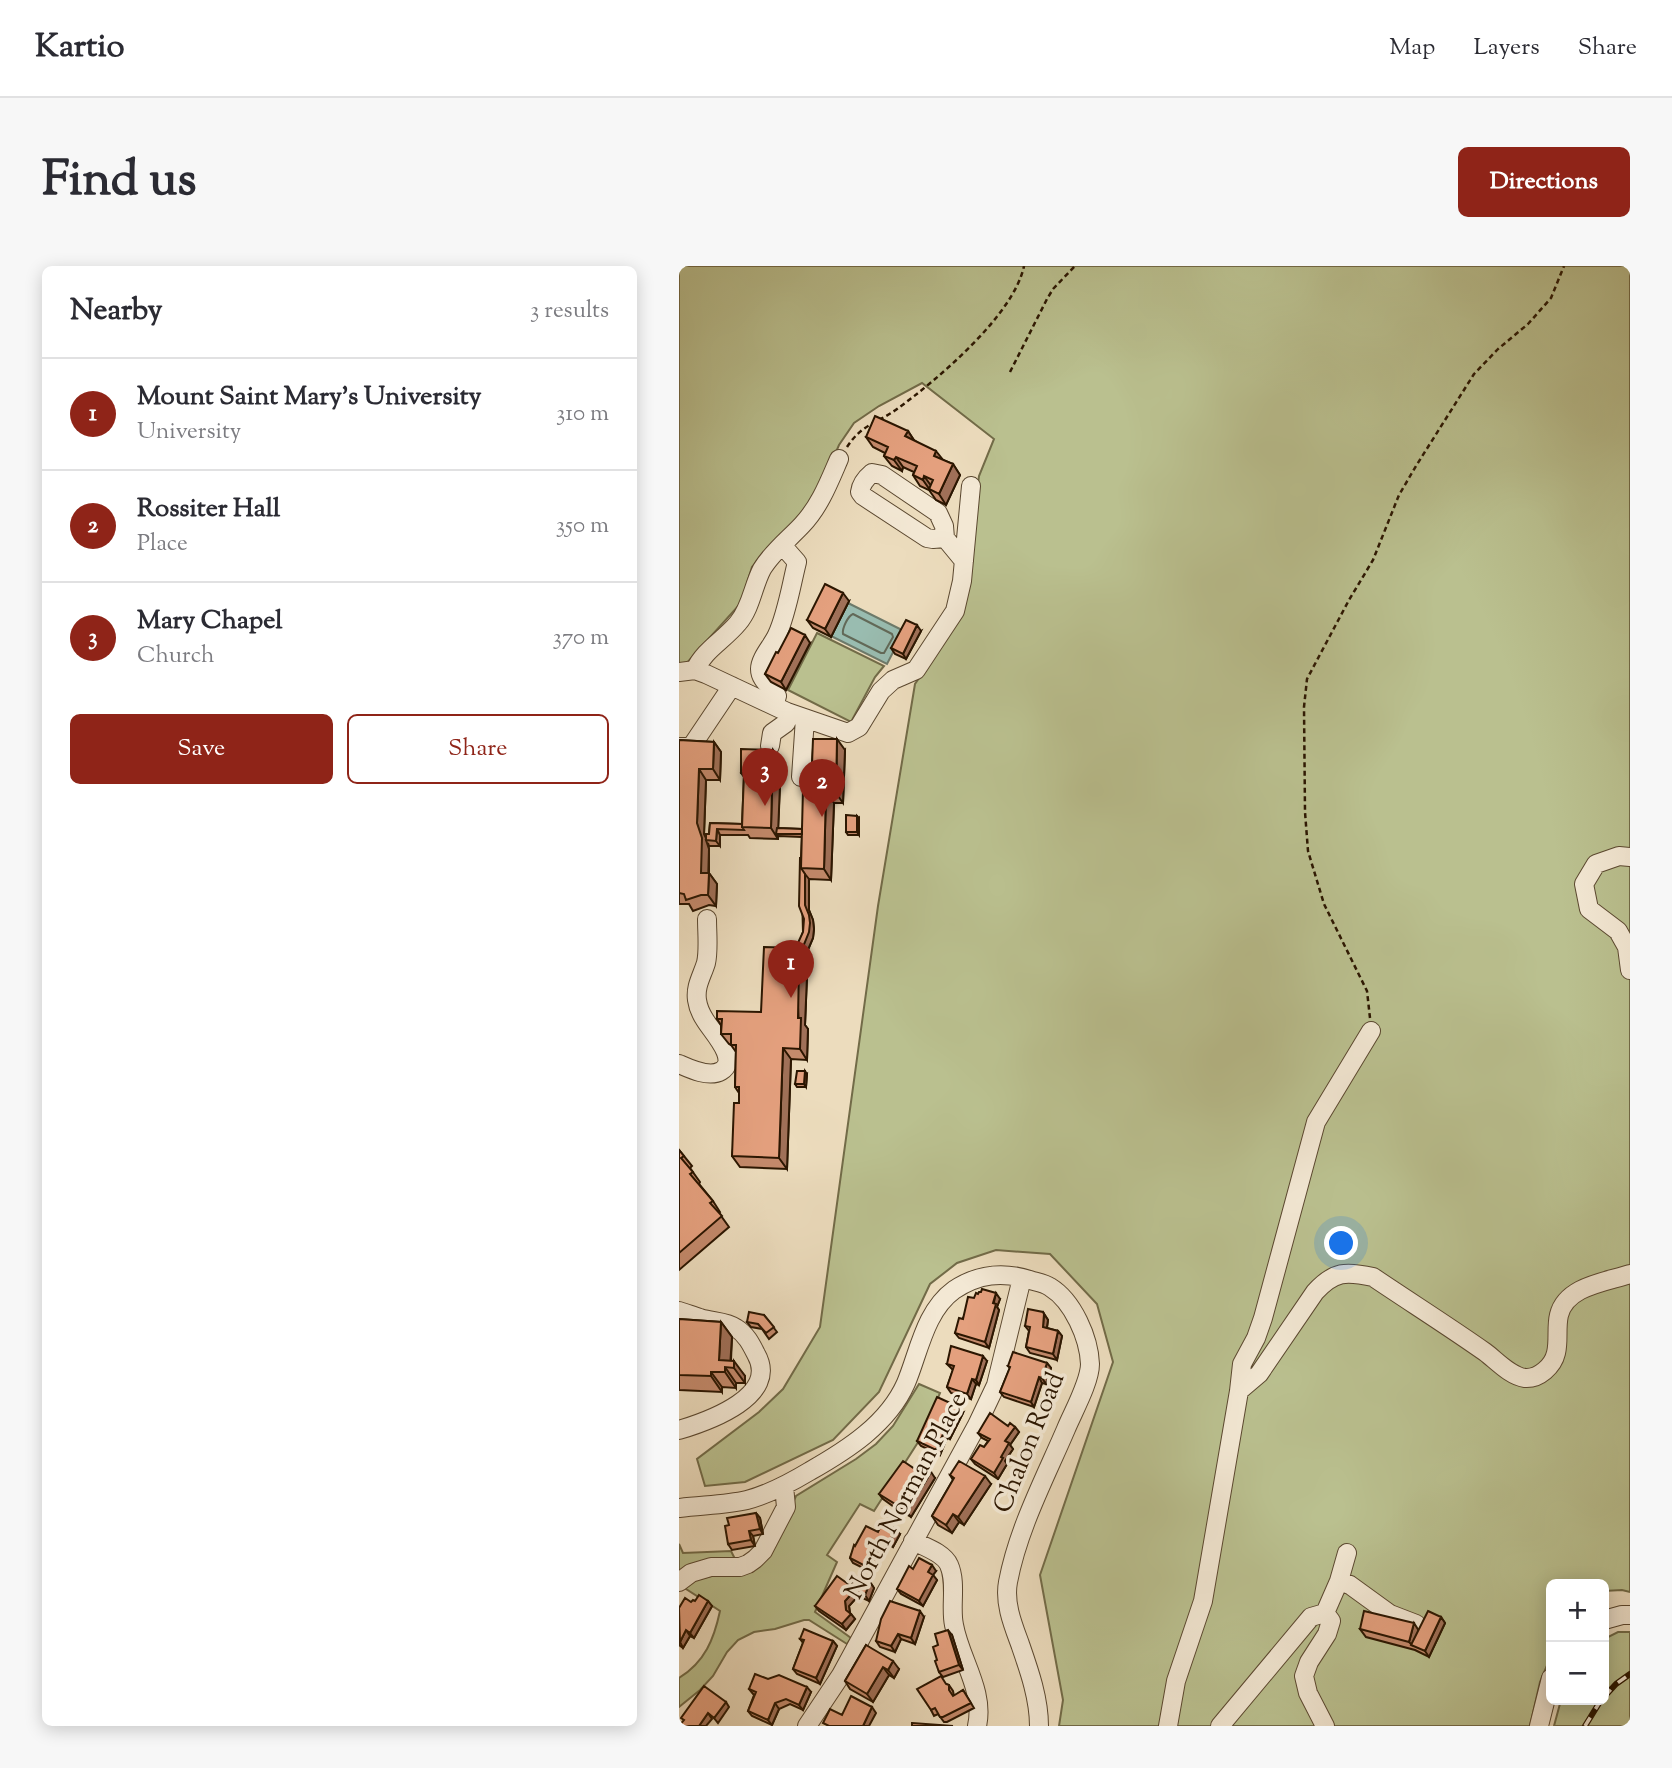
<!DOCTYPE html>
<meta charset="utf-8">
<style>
body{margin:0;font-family:"Sorts Mill Goudy",serif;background:#f7f7f7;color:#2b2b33}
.controls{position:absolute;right:21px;bottom:21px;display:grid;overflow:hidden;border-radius:10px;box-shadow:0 4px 18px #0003}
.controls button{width:63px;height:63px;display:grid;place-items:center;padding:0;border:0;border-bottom:2px solid #e1e1e2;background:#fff;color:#2b2b33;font:35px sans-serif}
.you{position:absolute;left:663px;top:978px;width:24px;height:24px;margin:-18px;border:5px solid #fff;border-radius:50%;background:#1a73e8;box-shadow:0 0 0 10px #1a73e833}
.badge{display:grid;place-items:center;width:46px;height:46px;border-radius:50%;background:#8f2418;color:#fff;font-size:23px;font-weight:700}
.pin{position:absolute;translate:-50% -58px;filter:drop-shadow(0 2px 4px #0008)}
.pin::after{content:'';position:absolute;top:37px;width:24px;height:21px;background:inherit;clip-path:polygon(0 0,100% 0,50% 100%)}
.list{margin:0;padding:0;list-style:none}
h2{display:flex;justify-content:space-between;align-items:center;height:91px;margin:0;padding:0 28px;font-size:30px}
h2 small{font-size:23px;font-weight:400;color:#7c7c81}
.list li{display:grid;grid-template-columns:46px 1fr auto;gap:21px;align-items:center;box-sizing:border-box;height:112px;padding:0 28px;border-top:2px solid #e1e1e2}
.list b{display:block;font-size:26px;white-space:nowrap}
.list p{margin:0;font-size:23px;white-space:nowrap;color:#7c7c81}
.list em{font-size:23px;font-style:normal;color:#7c7c81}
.actions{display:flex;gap:14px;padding:21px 28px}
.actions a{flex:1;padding:16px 0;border:2px solid #8f2418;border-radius:10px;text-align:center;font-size:24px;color:#8f2418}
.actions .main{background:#8f2418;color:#fff}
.map{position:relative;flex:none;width:951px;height:1460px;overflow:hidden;border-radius:10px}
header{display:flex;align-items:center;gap:42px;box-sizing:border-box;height:98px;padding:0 35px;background:#fff;border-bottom:2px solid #e1e1e2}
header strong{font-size:33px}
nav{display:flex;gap:38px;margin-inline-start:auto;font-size:24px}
.intro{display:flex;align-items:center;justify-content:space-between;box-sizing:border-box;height:168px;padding:0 42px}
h1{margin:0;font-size:49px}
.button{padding:18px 32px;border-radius:10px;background:#8f2418;color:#fff;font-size:24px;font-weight:700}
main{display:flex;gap:42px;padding:0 42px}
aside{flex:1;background:#fff;border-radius:10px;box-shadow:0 4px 18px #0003}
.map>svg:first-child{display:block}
.green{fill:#bac08f;stroke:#726b48;stroke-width:2}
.water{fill:#99bcb0;stroke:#6d7a6a;stroke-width:2}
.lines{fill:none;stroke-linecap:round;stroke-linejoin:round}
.shore{stroke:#626958;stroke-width:2}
.minor-casing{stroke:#5b4830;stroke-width:20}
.path{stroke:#2b1601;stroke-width:2.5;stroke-dasharray:5 3.5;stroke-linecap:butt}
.minor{stroke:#f3e8d4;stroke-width:18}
.rail-casing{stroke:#2b1601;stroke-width:6}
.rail{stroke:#f3e8d4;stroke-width:3.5;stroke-dasharray:10;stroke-linecap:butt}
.wall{fill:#c48a6c;stroke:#2b1601;stroke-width:2}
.shaded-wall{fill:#a07058;stroke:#2b1601;stroke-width:2}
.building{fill:#e4a07e;stroke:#2b1601;stroke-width:2;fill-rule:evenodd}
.labels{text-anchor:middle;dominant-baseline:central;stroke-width:7;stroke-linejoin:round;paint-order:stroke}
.street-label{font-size:26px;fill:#2b1601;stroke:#f3e8d4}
</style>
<header>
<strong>Kartio</strong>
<nav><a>Map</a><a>Layers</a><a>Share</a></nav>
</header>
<div class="intro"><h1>Find us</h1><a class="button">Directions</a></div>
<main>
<aside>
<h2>Nearby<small>3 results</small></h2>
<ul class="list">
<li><span class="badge">1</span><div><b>Mount Saint Mary's University</b><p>University</p></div><em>310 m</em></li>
<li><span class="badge">2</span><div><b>Rossiter Hall</b><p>Place</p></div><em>350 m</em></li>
<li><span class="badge">3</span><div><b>Mary Chapel</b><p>Church</p></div><em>370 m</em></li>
</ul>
<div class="actions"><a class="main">Save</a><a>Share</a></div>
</aside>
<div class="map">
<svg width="951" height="1460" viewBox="0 0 951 1460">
<rect width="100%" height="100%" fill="#ecdcbd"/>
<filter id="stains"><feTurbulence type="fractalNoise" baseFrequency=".00286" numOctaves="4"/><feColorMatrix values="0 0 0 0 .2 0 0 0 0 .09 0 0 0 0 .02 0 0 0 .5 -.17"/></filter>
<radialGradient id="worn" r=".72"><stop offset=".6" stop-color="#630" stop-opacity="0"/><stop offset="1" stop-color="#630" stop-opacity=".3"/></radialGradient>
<!-- green -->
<path class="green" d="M0,0H951V1326L943,1324L925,1325V1318H872V1390L861,1416L851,1460H380L384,1434L361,1309L434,1096L418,1038L371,988L317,984L278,997L251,1018L200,1126L154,1174L66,1216L26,1220L18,1193L80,1146L104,1123L141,1061L199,640L236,418L281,353L300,210L315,173L243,117L200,140L175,157L160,179L138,230L132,240L83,289L73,301L62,337L6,399L0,401Z
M138,367L205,400L196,411L172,456L109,424Z
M240,1118L261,1127L243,1170L195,1245L181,1238L148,1289L158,1296L136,1346L172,1372L168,1378L130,1354H125L96,1363L75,1366L59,1374L48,1386L34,1410L21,1424L0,1441V1412C26,1396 35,1373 41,1345L4,1321L8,1316L48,1306L105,1257L117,1230L177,1193L197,1178L214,1160Z
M0,1278L4,1287L52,1285L58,1297L0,1315Z
M939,1366H951V1460H875L882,1434H925V1373Z"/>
<!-- water -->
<path class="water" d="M169,337L225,365L208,398L152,370Z"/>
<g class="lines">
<!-- shore -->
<path class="shore" d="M174,348L213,368L214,371L205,387H202L164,368C163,362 169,350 174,348Z"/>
<defs>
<path id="minor" d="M266,272L254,273L248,272L184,230L181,226C182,218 187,212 193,207L203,209L259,247L265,260L266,272L285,295
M16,404L27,408L108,446L169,467L180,461L202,425L214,414L237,404L276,345L283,315L292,220
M0,406L16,404C25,384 45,374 59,357C72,342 74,320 83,303C93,286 110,273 123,259C141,240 150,216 160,193
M95,440L98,430C93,421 81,415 81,403C81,392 93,380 98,369C108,347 112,320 118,296L103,279
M91,480L93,467L107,457L111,447
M0,481H12L53,420
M122,511L126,452
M951,591L940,590L917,598L905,618L910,643L939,665L948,681L951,704
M0,798C11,803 30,812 42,805C61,794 33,766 26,754C22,748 19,741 18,734C16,720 23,710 27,697C30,684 28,667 28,653
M0,1045C7,1047 14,1050 21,1052C33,1056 47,1055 57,1062C67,1068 72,1078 77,1088C101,1130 30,1155 0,1164
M560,1125L580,1108L636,1026C655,1005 667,1005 694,1011C731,1036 769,1060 806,1086C817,1094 831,1110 846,1112C860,1113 874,1100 877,1087C880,1075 877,1061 880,1049C887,1020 927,1016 951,1008
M0,1242C22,1239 47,1239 68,1234C91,1228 111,1217 131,1205C168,1184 209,1158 227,1117C240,1086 246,1045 275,1024C299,1008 323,1005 351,1014C357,1016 365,1017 371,1021C394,1035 410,1072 411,1098C411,1116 394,1146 387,1163C366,1212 339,1263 329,1316C325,1337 334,1359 341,1378C350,1404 360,1432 360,1460
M234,1275C246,1281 265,1287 270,1299C278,1317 271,1341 275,1359C281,1393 306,1425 298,1460
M660,1315L671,1319L711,1348L737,1358
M0,1316L12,1307L32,1301H61L69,1298L76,1293L84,1285L107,1241L105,1220
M646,1347L660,1315L668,1287
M925,1354L943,1349H951
M128,1460L162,1409L298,1159L317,1119L343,1012
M489,1460L497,1415L524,1335L560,1125L563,1098L577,1072L584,1052L637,856L692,765
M541,1460L632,1351L646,1347L652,1355L648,1368L630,1396L625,1410L629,1427L646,1460
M860,1460L872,1412"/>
</defs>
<!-- minor casing -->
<use href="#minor" class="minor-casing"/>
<!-- path -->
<path class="path" d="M331,106L368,33L374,23L396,0
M168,181C183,158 197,158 218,143C258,114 335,49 345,0
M691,752L688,725L645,638L629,585L626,546L625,441L628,413L670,334L694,294L720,229L737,200L795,108L819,83L849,58L872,32L885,0"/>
<!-- minor -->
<use href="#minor" class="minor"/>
<defs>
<path id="rail" d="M925,1431L937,1418L951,1408
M906,1460L922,1434"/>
</defs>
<!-- rail casing -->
<use href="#rail" class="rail-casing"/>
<!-- rail -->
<use href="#rail" class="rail"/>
</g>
<!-- wall -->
<path class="wall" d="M229,165L235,174L264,194L274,198L281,209L267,239L257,234L250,224L241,220L234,209L235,206L224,201L223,205L213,200L205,190L206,187L194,181L187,171Z
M170,335L152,371L134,362L128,354Z
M242,365L227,393L216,388L212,382Z
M131,377L107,424L92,416L86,408L99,387Z
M0,474L35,476L42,486L41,514H27L25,568L27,572L30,568L31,557L63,558L65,511L62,507L94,484L102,495L99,562L123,563L132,523L166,484L164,537H155L152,614L130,613V644L134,654L135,663L134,672L128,686V693H125L124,705L128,710L126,759L129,763L128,794L112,793L108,903L61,901L53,890L60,837V827L56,821L57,786L52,779L50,778L42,768V759L38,753L82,746L118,683L124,666L122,592L123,571L99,570V573L71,572L69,569H41V580H30L29,577L30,583V607L38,618L37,640L30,639L14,645L10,638H0Z
M180,552V569H169L167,566Z
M128,808L127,821H118L116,818Z
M0,884L13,900L11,902L21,916L20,918L34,935L41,946L40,947L50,961L0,1004Z
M295,1032L321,1033L318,1041L320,1044L310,1082L280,1072L276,1067Z
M364,1046L369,1054L368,1062L379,1065L383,1070L378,1094L351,1087L347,1081L350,1065L346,1060Z
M85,1049L98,1066L90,1073L83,1063L72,1061L68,1056Z
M0,1053L42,1056L53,1071L52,1094L66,1110V1117H57V1122L43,1121V1126L0,1124Z
M308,1095L300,1119L297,1118L292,1133L272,1127L268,1121L274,1104L268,1098Z
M368,1097L372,1102L367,1118L363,1117L355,1141L325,1131L321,1126L331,1102L329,1100Z
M284,1147L271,1173L268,1172L261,1189L242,1180L238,1175Z
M329,1160L336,1161L340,1166L331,1179L334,1183L326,1195L328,1198L319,1213L296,1198L292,1193L305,1181L309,1175L303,1172L299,1167Z
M236,1203L256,1212L232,1251L225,1247L222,1249L219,1248L215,1241L204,1233L200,1228Z
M271,1209L312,1218L285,1259L280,1256L273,1267L259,1259L253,1250L274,1214Z
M77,1247L81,1252L84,1268L74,1270L76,1280L53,1284L49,1278L50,1259Z
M199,1266L221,1268L214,1281L208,1278L206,1281L207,1282L194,1307L174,1297L171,1292L176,1280Z
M234,1303L257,1305L254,1309L258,1314L244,1340L222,1328L218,1323Z
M191,1316L195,1322L190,1335L179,1330L170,1340L171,1347L176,1353L167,1364L140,1345L136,1340Z
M29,1335L33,1340L15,1372L11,1370L4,1382L0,1379V1342L12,1336Z
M245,1351L236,1378L222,1373L216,1386L201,1381L197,1375Z
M762,1351L766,1357L750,1391L736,1384L687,1371L681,1363L739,1364Z
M273,1369L284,1404L264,1411L260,1406L258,1394L259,1379Z
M121,1373L154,1375L158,1380L141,1418L118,1408L114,1403L124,1377Z
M187,1379L220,1403L215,1412L210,1409L194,1436L171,1423L166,1415Z
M89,1413L132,1426L124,1444L111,1438L100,1443L93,1459L73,1450L69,1445L75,1429L70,1423Z
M267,1418L270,1419L274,1425L275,1430L284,1424L295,1442L268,1456H265L259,1448L255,1450L252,1444Z"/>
<!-- shaded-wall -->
<path class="shaded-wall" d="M229,165L236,176L226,170Z
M257,185L265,195L255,190Z
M217,191L224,201L223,205L215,194Z
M274,198L281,209L267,239L260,228Z
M245,210L253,221L251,224L244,214Z
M164,327L170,335L152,371L146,363Z
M238,359L242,365L227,393L224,388Z
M126,369L131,377L107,424L102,416Z
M158,473L166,484L164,537L157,527Z
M35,476L42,486L41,514L34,503Z
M94,484L102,495L99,568H97L99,573L92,562Z
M20,503L27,514L25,568L28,574H27L30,583L29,618L22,607L18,557Z
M147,527L155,537L152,614L145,603Z
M178,550L180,552V569L178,566Z
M38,563L41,569V580L37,575Z
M30,607L38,618L37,640L29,629Z
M126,608L130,613V644L134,654L135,663L134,672L128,686V693L124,687Z
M117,682L125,693L124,705L128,710L126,759L129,763L128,794L121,783L117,699Z
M104,782L112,793L108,903L100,892Z
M126,805L128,808L127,821L125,818Z
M317,1027L321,1033L318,1041L320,1044L310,1082L306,1076Z
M365,1048L369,1054L367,1067L364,1061Z
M42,1056L53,1071L51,1101H46L57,1117V1122L46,1106L40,1094Z
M379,1065L383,1070L378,1094L374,1088Z
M304,1090L308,1095L300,1119L297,1114Z
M55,1095L66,1110V1117L55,1102Z
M368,1097L372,1102L367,1118L363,1112Z
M32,1106L43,1121V1126L32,1110Z
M360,1111L363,1117L355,1141L352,1136Z
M293,1113L297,1118L292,1133L288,1128Z
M280,1141L284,1147L271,1173L268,1168Z
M336,1161L340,1166L331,1179L334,1183L326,1195L328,1198L319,1213L315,1207L322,1191L326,1175Z
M265,1166L268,1172L261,1189L257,1184Z
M252,1206L256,1212L232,1251L228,1246Z
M306,1210L312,1218L285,1259L279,1251Z
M233,1215L237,1220L232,1228L228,1223Z
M77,1247L81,1252L84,1268L81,1263Z
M274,1248L280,1256L273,1267L267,1259Z
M217,1263L221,1268L214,1281L210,1276Z
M70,1265L74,1270L76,1280L72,1274Z
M204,1272L208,1278L206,1281L207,1282L194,1307L190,1302Z
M253,1299L257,1305L254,1309L258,1314L244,1340L240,1335L249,1306Z
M191,1316L195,1322L190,1335L186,1329Z
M175,1325L179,1330L170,1340L171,1348H172L176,1353L167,1364L163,1358L167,1344L166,1335Z
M925,1326L927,1329L928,1340L925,1335Z
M29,1335L33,1340L15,1372L11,1367Z
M241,1345L245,1351L236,1378L232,1372Z
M762,1351L766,1357L750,1391L746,1385Z
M735,1357L740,1365L733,1379L730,1376Z
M7,1364L11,1370L4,1382L1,1376Z
M269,1364L273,1369L284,1404L280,1399Z
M219,1368L222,1373L216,1386L212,1380Z
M154,1375L158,1380L141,1418L137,1412Z
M214,1395L220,1403L215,1412L209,1404Z
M204,1401L210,1409L194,1436L188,1428Z
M128,1421L132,1426L124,1444L120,1439Z
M47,1436L50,1441L39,1457L35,1452Z
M96,1437L100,1443L93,1459L89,1454Z
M193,1441L197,1447L190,1460H184Z
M29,1447L33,1453L27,1460H20Z"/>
<!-- building -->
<path class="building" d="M196,150L229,165L226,170L257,185L255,190L274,198L260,228L250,223L254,214L245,210L244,214L234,209L238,200L217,191L215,194L205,190L209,181L187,171Z
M146,318L164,327L146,363L128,354Z
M227,354L238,359L224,388L212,382Z
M112,362L126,369L102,416L86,408L97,386L99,387Z
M134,473H158L157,527H147L145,603L122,602L124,523H132Z
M0,474L35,476L34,503H20L18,557L23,572L22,607H30L29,629H22L7,634L5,628L0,627Z
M62,483L94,484L92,562L63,561L65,507H62Z
M167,549L178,550V566H167Z
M31,557L63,558V561L65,564L38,563L37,575L27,574V568H30Z
M98,562L123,563V568H97Z
M121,592H122V602L126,608V639L130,649L131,657L130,666L124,681V687H121L118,683V679L124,666L125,653L120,640Z
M85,681L117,682V699H120L119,752H122L121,783L104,782L100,892L53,890L55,837H60V821H56L57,779H52V768H42L43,753H38V745L82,746Z
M118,805H126L125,818H116Z
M0,884L5,890L2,892L14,906L11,908L34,935L31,937L43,950L0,987Z
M303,1023L317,1027L314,1037L317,1038L306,1076L276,1067L280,1052L284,1053L289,1031L295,1032L297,1027L299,1028L300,1026H302Z
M349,1043L364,1046L365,1048L364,1061L379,1065L374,1088L347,1081L351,1061L346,1060Z
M70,1046L85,1049L95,1061L87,1067L79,1058L68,1056Z
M0,1053L42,1056L40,1094L55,1095V1102L46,1101V1106H32V1110L0,1109Z
M272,1080L304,1090L297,1114L293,1113L288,1128L268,1121L275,1100L268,1098Z
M334,1086L368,1097L363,1112L360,1111L352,1136L321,1126L331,1101L329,1100Z
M258,1131L280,1141L268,1168L265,1166L257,1184L238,1175Z
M311,1147L329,1160L331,1157L336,1161L326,1175L330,1177L322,1191L324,1192L315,1207L292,1193L301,1179L305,1181L311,1173L299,1167Z
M224,1195L236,1203L238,1200L245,1205L247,1203L252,1206L228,1246L221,1241L218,1244L215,1242L216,1238L200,1228ZM233,1215L240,1219L235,1227L228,1223Z
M280,1195L306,1210L279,1251L274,1248L267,1259L253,1250L275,1212L271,1209Z
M77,1247L81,1263L70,1265L72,1274L49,1278L46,1260L50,1259L48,1252Z
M204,1256L217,1263L210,1276L204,1272L202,1276L203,1277L190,1302L171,1292L175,1279L176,1280L187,1260L199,1266Z
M240,1292L253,1299L249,1306L254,1309L240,1335L218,1323L230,1300L234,1303Z
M158,1310L172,1320L176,1310L191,1316L186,1329L175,1325L166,1335L167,1344L172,1348L163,1358L136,1340Z
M20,1329L29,1335L11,1367L7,1364L1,1376L0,1342L6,1332L12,1336L14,1334L16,1335Z
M211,1335L241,1345L232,1372L219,1368L212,1380L197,1375L202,1353Z
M685,1345L735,1357L730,1376L681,1363Z
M749,1345L762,1351L746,1385L732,1379Z
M125,1363L154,1375L137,1412L114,1403L125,1374L121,1373Z
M269,1364L280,1399L260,1406L256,1395L258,1394L254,1381L259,1379L256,1368Z
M187,1379L214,1395L209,1404L204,1401L188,1428L166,1415Z
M76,1408L89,1413L100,1409L128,1421L120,1439L107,1433L96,1437L89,1454L69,1445L77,1426L70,1423Z
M262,1410L267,1418L270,1419V1424L274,1430L284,1424L292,1437L264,1451H261L256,1442L252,1444L238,1423Z
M25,1420L47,1436L35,1452L29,1447L20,1460H0L5,1454L2,1452Z
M172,1430L193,1441L184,1460H150L144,1457L151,1443L163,1449Z
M233,1457L274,1460H233Z"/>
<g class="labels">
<!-- street labels -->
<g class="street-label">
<text transform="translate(351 1177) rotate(-68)">Chalon Road</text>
<text transform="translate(228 1230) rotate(-62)">North Norman Place</text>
</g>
</g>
<rect width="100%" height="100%" filter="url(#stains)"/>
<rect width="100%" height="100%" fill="url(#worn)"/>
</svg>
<div class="controls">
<button>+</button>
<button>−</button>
</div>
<div class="you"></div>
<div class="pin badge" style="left:112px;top:732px">1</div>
<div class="pin badge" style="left:143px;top:551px">2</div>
<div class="pin badge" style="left:86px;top:540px">3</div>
</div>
</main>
